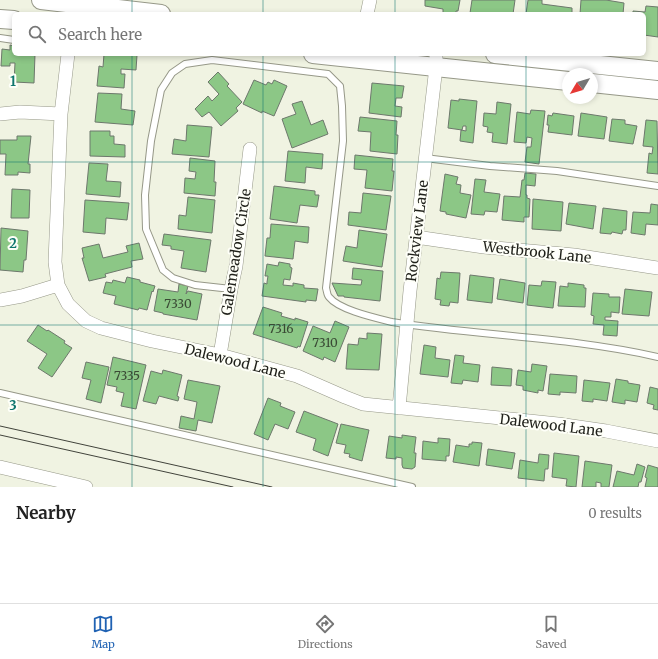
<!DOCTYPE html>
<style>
body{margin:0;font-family:Merriweather,serif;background:#f6f6f6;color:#222}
.compass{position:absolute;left:562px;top:68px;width:36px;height:36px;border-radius:50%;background:#fff;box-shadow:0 2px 6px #0003;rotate:232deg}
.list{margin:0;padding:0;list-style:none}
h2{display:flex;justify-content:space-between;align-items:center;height:52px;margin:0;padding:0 16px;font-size:17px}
h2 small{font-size:13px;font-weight:400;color:#767676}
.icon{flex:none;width:22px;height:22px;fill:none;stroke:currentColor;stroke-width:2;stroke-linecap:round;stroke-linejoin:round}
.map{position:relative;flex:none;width:658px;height:487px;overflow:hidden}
.search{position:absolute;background:#fff;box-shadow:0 2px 6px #0003;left:12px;right:12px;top:12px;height:44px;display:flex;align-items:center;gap:10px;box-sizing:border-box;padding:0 14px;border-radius:6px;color:#767676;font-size:15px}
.sheet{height:116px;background:#fff}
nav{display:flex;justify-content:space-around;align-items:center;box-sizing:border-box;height:56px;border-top:1px solid #e0e0e0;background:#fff;font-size:11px;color:#767676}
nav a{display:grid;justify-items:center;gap:2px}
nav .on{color:#2062b3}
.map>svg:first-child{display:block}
.building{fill:#8cc786;stroke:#6d786c}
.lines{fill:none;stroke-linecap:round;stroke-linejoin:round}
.service-casing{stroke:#969888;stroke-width:8}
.minor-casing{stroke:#969888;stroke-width:14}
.secondary-casing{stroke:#969888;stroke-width:20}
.service{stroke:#fff;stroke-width:6}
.minor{stroke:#fff;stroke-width:13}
.secondary{stroke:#fff;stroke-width:18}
.tram{stroke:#41433b;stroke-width:1}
.grid{fill:none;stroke:#0f766e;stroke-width:1;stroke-opacity:0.55}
.labels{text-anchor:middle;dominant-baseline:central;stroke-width:4;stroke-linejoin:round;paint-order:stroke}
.number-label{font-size:12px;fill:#3a4a35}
.street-label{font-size:14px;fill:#1f201a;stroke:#fefff8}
.grid-label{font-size:13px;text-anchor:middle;font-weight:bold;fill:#0f766e;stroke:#fefff8;stroke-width:4;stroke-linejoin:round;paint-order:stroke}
</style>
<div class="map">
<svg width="658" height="487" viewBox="0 0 658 487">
<rect width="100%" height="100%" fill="#f0f3e2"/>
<!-- building -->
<path class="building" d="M425,0H460L458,11H456V14L443,13V9L425,6Z
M472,0H515L513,14L470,13Z
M528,0H542V4L572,8V14H526Z
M581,0H606L624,3L623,14H580Z
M646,6L658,7V37L644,35V14H633V11L645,12Z
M10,45L14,46V54H35L34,83L14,82L15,63H10V66H1L2,49L10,50Z
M104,54L137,55L136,70L121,69V74H125L124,88L97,86L99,66L103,67Z
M218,72L229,84L227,86L242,102L236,108L238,111L221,126L209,112L202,117L195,109L208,96L212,101L219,94L208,82Z
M254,80L266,85L268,82L272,84L274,80L287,86L274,116L262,111V113L243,104Z
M372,83L404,86L402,98H396L395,106L402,107L401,117L369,113Z
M98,93L122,94L121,109L135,111L133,125L95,122Z
M459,99L477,101L473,143L460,141L461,130L466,131V126H463L462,130L448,128L451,100L459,101Z
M302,101L311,125L323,120L328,134L292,148L282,119L296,114L292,104Z
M497,102L511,104L507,144L492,142L493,133L487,132L488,127L483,126L484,113L496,114Z
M531,110L545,111L539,164L525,162L527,147H531L532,138L527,137L526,143L514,142L517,112L530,114Z
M553,113L574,116L572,135L548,132L549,125H547L548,115L552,116Z
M581,113L607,117L604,139L578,136Z
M360,117L397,121L396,135H398L397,154L370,151L371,132L358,131Z
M612,119L625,120V124L637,126L633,144L609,141Z
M646,120L657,121L658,174L647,173L649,153L652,154L653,147L643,146Z
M187,125L212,127L209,157L172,154L174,139L186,141Z
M90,131H110V136H114V144L125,145V157L90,156Z
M17,136H31L28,164H30V173L18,172V175H5L6,154H0V140H17Z
M288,151L323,154L322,169L306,167L305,183L285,181Z
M355,155L393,159L392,171H394L392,191L365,188L367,170L354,169Z
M190,158L215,161L214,182H216L215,196L184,193L185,178L195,179L196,172L189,171Z
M89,163L108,164L106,181L121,182L120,197L86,194Z
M525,173L536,174L535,186L526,185V195H527V198L530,199L529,217H524V222L502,220L504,196L520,197L522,180H524Z
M445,174L458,177L456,184L461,185L460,193L471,195L466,218L446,214V212L440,211Z
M475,179L486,180L484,192L500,194L497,212L485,211L484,215L471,214Z
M274,186L315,191V195H319L317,207L300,205L297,223L270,219Z
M12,189L30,190L29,218H11Z
M363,193L391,196L386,230L348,225L349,212L361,213Z
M188,197L215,200L212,233L178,229L179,215L186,216Z
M533,199L563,202L561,231L532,229Z
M85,200L129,203L127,220L106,218L105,234L83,232Z
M569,203L596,206L593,229L566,224Z
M651,204L658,205V225L646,224L645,235L631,233L633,212L650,213Z
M603,208L627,211L626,230H623L622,234L612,232L611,234L600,233Z
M271,224L309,227L308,243L295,241L293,259L265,256L267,238H270Z
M1,228L28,231L26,260H24L23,272L0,270Z
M359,230L387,234L382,267L343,261L346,246L357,248Z
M164,234L211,240L206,272L181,268L184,251L171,249V246L162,245Z
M139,243L143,259L131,261L132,267L105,274L106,277L89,281L82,258H84L82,248L99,244L103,258L128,252L126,246Z
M279,262L290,264V267L292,268L290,280L284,279L283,285L293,286V283L304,285V288L318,289L316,301L306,300V302L262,296L264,283L267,284V282L268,276H265L267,264L278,266Z
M353,268L383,271L380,301L344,297V296H338L332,283L361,285L362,280L352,279Z
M441,272L460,273L458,303L450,302L449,306L440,305L441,300L435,299L437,278L440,279Z
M470,275L494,278L492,303L467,300Z
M127,277L140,280V282L155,286L153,292L152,291L147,310L139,308L138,310L114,304L116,296L103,293L106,282L112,283L113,280L125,283Z
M500,279L525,283L523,303L497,299Z
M542,281L556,282L553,308L527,305L529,285L541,286Z
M568,283L584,285V288H586L585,307L558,306L560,286L568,287Z
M179,284L188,286L186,294L188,291L202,294L197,320L163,314V313L154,311L158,289L178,292Z
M625,289L652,292L649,316L622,314Z
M593,293L609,294V297H620L619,313L611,312V317H605V320L618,321L617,336L603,335L604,325L593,324L594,316L591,315Z
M263,307L282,313L281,316L295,320V318L308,322L300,347L298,346L297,348L253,334Z
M335,321L349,327L335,362L324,357L323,360L303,351L313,326L330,333Z
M38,325L47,331L48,330L65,341L64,343L72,348L52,377L38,368L47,354L27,341Z
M367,333L382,334L379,370L346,369L348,344L358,345L359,338L367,339Z
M424,345L436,347L435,358L450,360L448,377L420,374Z
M455,355L464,356L463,363L480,365L478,382L463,380L462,384L451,383Z
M113,357L146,365L136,409L121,406L124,393L116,391L117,387L107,385Z
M86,362L109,367L101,403L86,399L91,380L82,378Z
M532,364L547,366L543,391L538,390V393L523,390V386L516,385L518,370L531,372Z
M492,367L512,369L511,386L491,385Z
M163,370L182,375L177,396L179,397L178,401L159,396L156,404L143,401L151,371L162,374Z
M550,374L577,376L576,393L560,392V395L548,394Z
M616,379L628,381V383L640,385L637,402L625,400V404L612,402Z
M188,380L220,386L212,423L198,420L196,431L179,428L181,416L194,419L197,402L184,399Z
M584,380L610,383L607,401L593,399V402L582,401Z
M650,387L658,389V410L653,409L654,405L647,403Z
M268,398L281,403L280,406L295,412L288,429L275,424L268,440L254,434Z
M304,411L338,424L328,456L313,450L316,439L296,432Z
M341,424L369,430L362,461L349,457L350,454L344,453L346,445L336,443Z
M402,435L416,437L414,453H416L415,467L412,469L403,468L402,465V458L396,457V459L386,458L389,436L402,438Z
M438,438L450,439L449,456H446V461L422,459L423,441L438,443Z
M472,442L482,443L479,466L453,462L456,445L469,447V444H472Z
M488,449L515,453L512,469L486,465Z
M554,453L579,456L576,487L566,486L567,479L552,477Z
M539,454L549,455L548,469H545L544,481L518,478L520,460L538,463Z
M585,461L612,465L609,487H601V483L596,482V487H582Z
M637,464L645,467L641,482H639L638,487H613L617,471L634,475Z
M648,465L658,468V487H645L647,478L645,477Z"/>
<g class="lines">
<defs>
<path id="service" d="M0,38L14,40
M425,158L490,166L557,171L658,186
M231,289L195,285L173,278L163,270L146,229L145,195L151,141L161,90L172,73L185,64L212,60L328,74L340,86L342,106L343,141L326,288C327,291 327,295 329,297C339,310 376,318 392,322C480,336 570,337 658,357
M0,393L412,487"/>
<path id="minor" d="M367,14L370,0
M68,54L61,114L55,262L58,285L68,304L86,321L101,328L152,341L220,355L297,376L345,397L363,404L558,424L606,431L658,441
M0,114L20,112L61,114
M416,237L484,247L574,255L658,268
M0,300L22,296L58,285
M220,355L231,289L236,266L250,149
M399,408L410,291L436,67V54
M0,467L86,487"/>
<path id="secondary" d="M41,0L161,14
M0,19L14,20
M313,54L568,81
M495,54L658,71
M592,83L658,90"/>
</defs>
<!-- service casing -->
<use href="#service" class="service-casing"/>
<!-- minor casing -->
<use href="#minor" class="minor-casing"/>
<!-- secondary casing -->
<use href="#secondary" class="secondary-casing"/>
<!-- service -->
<use href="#service" class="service"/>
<!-- minor -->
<use href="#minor" class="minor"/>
<!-- secondary -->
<use href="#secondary" class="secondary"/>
<!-- tram -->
<path class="tram" d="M0,426L272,487
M0,435L233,487"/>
</g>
<!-- grid -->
<path class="grid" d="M132,0V14M263,0V14M395,0V14M526,0V14M132,54V487M263,54V487M395,54V487M526,54V487M0,162H658M0,325H658"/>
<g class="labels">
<!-- number labels -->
<g class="number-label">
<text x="178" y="303">7330</text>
<text x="281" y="328">7316</text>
<text x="325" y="342">7310</text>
<text x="127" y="375">7335</text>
</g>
<!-- street labels -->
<g class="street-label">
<text transform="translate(417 231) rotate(-83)">Rockview Lane</text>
<text transform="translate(236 252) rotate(-81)">Galemeadow Circle</text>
<text transform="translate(537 252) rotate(6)">Westbrook Lane</text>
<text transform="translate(235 361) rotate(14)">Dalewood Lane</text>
<text transform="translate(551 425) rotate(7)">Dalewood Lane</text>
</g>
</g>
<g class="grid-label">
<text x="13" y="86">1</text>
<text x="13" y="248">2</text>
<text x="13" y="410">3</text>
</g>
</svg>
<svg class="compass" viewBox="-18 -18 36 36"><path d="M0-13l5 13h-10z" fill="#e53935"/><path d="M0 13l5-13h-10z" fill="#767676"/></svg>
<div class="search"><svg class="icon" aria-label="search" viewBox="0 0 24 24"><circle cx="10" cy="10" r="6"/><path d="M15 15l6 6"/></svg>Search here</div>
</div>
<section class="sheet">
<h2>Nearby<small>0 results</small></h2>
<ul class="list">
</ul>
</section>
<nav>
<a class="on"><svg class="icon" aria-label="map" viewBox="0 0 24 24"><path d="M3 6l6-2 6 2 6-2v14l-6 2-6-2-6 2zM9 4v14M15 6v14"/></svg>Map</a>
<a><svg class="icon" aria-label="directions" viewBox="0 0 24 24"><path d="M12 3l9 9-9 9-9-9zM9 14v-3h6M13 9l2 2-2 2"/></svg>Directions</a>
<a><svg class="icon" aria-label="saved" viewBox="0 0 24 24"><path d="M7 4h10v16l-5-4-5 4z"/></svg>Saved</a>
</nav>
